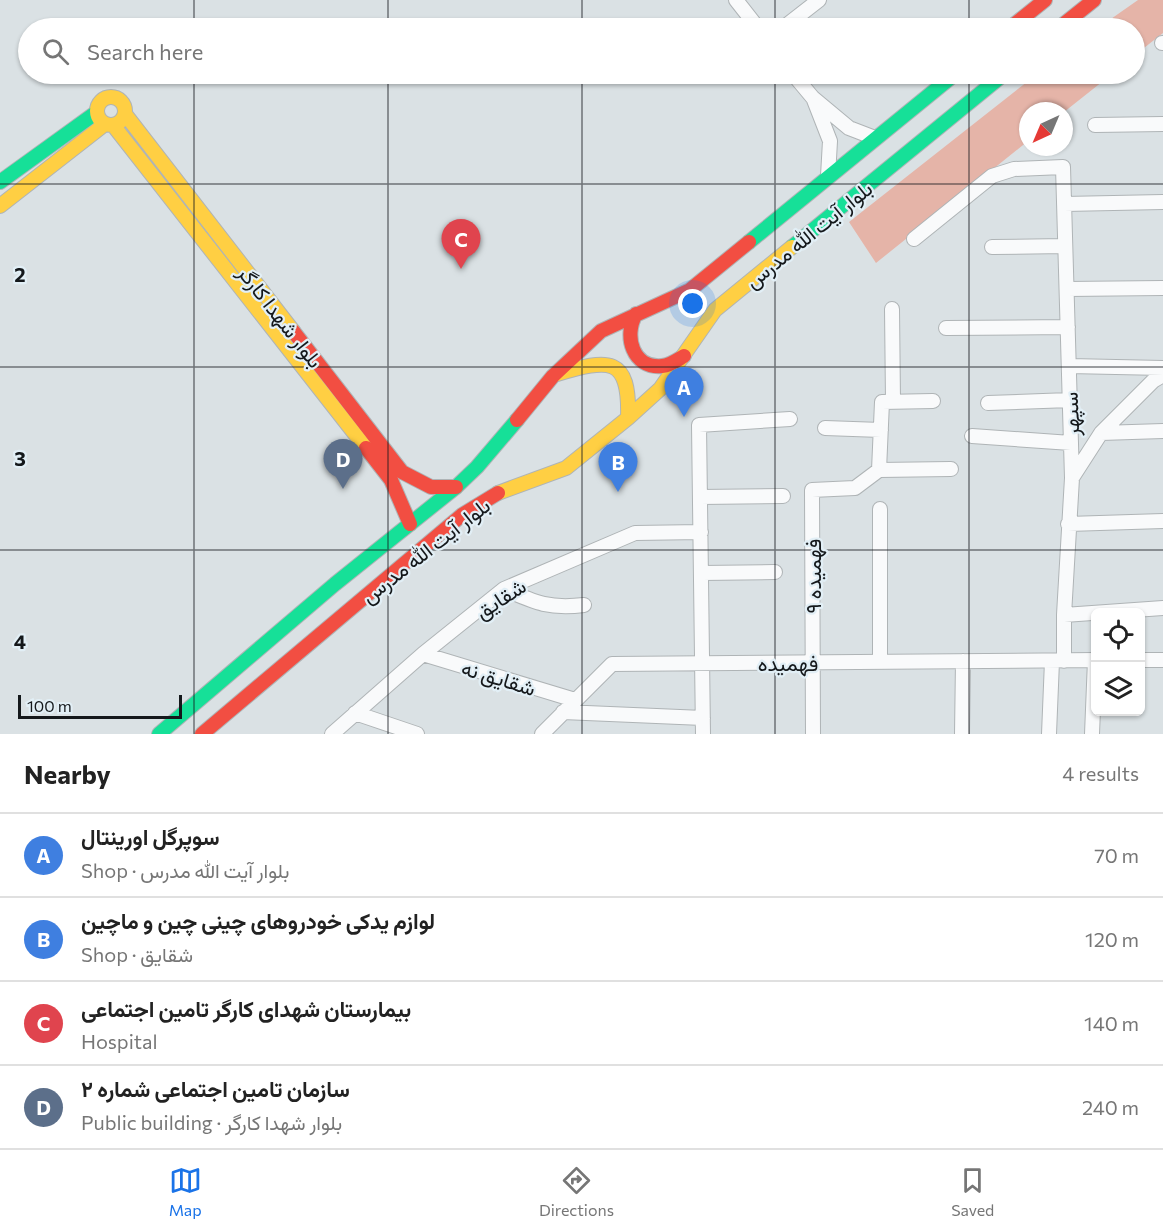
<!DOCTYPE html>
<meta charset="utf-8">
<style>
body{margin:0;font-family:Commissioner,Vazirmatn,sans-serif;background:#f2f2f2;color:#222}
.controls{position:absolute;right:18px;bottom:18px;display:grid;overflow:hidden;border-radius:9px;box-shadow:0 2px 4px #0004}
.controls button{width:54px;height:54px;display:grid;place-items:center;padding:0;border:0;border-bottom:2px solid #e0e0e0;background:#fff;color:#222;font:30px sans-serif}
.compass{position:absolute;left:1019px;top:102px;width:54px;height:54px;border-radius:50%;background:#fff;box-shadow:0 2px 4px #0004;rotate:224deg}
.scale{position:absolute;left:18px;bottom:15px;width:164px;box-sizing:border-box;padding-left:6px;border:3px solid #14181b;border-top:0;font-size:16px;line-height:21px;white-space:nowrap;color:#14181b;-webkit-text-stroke:4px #e2eff6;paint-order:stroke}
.you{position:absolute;left:693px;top:304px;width:21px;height:21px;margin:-15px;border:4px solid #fff;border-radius:50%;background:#1a73e8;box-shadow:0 0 0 9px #1a73e833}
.badge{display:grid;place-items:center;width:39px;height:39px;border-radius:50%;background:#1a73e8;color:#fff;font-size:20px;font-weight:700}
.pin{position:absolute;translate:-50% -50px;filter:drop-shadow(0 2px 3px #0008)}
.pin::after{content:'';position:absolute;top:32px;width:21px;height:18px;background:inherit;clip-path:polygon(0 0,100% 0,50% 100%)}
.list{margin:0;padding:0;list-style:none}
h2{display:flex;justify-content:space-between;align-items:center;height:78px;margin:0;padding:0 24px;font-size:26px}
h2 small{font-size:20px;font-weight:400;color:#767676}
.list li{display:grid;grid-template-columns:39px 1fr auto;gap:18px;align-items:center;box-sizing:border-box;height:84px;padding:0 24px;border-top:2px solid #e0e0e0}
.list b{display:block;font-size:22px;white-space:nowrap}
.list p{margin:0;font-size:20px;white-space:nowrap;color:#767676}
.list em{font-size:20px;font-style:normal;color:#767676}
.icon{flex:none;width:33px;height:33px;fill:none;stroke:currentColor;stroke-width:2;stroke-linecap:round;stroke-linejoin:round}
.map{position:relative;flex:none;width:1163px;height:734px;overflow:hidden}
.search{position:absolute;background:#fff;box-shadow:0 2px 4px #0004;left:18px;right:18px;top:18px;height:66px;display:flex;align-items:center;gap:15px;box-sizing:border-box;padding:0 21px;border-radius:33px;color:#767676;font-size:22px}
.sheet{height:414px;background:#fff}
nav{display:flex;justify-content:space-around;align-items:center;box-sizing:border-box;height:84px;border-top:2px solid #e0e0e0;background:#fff;font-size:16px;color:#767676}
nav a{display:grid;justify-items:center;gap:3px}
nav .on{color:#1a73e8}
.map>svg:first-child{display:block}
.green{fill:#e5b4a8}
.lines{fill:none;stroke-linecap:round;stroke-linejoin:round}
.street-casing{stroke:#afb4b6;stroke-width:16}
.fast-casing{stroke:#afb4b6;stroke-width:16}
.slow-casing{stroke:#afb4b6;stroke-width:16}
.jam-casing{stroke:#afb4b6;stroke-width:16}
.street{stroke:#f9fafb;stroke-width:14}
.fast{stroke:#16e098;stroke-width:14}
.slow{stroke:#ffcf43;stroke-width:14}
.jam{stroke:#f24e42;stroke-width:14}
.grid{fill:none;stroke:#14181b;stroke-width:1.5;stroke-opacity:0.55}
.labels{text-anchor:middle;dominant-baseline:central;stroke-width:4.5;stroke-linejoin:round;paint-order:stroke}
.street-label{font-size:21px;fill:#14181b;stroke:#e2eff6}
.grid-label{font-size:20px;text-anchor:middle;font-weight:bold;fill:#14181b;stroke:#e2eff6;stroke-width:4.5;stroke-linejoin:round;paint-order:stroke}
</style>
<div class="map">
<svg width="1163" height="734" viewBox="0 0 1163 734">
<rect width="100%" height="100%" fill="#dae1e4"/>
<!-- green -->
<path class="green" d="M1138,0H1163V33L1135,55L1134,28H1098Z
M1037,74H1112L1064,112L1028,111V141L876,263L849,222Z"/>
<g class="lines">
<defs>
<path id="street" d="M736,0L758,28
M783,28L819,0
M1162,43H1163
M793,74L813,98L849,128L875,138
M814,100L830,141L828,176
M1095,125L1163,124
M1064,204L1163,202
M914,239L992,176L1014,169L1063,167L1072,478L1064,615V661
M992,247L1065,246
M1067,289L1163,288
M892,309L893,401
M946,328L1068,327
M1069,366L1163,368
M988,403L1070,400
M825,428L881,430
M1101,433L1163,431
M972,436L1071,443
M879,470L882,402L933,401
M1072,478L1101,433L1153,381L1163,375
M700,497L783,496
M1068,524L1163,521
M702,573L775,572
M504,589C536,603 549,609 584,605
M1064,615L1163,608
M423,654L575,700
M1140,660H1163
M880,662V509
M563,712L703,718
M355,713L417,734
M332,734L423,654L504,589L635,533L701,532
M542,734L612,664L1096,660
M703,734L699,425L790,419
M813,734L812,490L855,488L879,470L951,469
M962,734L963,661
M1049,734L1052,661
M1092,734L1095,660"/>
<path id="fast" d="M0,182L97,112
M749,242L955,74
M792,247L1004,74
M159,734L335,584L456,487L477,467L517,420"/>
<path id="slow" d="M97 111a14 14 0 1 1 28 0a14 14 0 1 1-28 0Z
M125,114L293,331
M113,125L366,448
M0,206L105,124
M557,374C609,359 630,355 628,418
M498,493L566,468L628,418L660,389L715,310L792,247"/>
<path id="jam" d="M1010,28L1045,0
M1059,28L1094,0
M636,314C623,336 633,369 662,366C671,365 677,360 684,356
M293,331L402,472L431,487H456
M517,420L553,376L601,331L690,290L749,242
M366,448L391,480L410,524
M202,734L462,515L498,493"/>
</defs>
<!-- street casing -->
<use href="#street" class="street-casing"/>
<!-- fast casing -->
<use href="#fast" class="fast-casing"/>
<!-- slow casing -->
<use href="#slow" class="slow-casing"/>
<!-- jam casing -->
<use href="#jam" class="jam-casing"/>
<!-- street -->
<use href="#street" class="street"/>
<!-- fast -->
<use href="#fast" class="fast"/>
<!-- slow -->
<use href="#slow" class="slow"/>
<!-- jam -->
<use href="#jam" class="jam"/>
</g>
<!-- grid -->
<path class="grid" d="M194,0V28M388,0V28M582,0V28M775,0V28M969,0V28M194,74V734M388,74V734M582,74V734M775,74V734M969,74V734M0,184H1163M0,367H1163M0,550H1163"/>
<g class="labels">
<!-- street labels -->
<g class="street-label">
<text transform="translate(808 234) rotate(-39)">بلوار آیت الله مدرس</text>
<text transform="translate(281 316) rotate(52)">بلوار شهدا کارگر</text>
<text transform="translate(1070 414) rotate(-92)">سپهر</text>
<text transform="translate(425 550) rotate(-38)">بلوار آیت الله مدرس</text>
<text transform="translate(812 576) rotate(-90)">فهمیده ۹</text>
<text transform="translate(500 598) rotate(-33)">شقایق</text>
<text x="788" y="662">فهمیده</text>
<text transform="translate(499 677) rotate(17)">شقایق نه</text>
</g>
</g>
<g class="grid-label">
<text x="20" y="282">2</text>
<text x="20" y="466">3</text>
<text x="20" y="649">4</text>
</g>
</svg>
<div class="controls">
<button><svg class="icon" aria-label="locate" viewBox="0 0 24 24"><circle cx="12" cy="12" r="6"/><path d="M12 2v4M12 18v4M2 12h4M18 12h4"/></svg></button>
<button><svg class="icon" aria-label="layers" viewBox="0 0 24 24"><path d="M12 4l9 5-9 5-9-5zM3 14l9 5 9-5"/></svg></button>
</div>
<svg class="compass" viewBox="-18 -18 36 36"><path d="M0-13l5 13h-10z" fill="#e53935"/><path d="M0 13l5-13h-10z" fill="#767676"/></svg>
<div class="scale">100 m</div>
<div class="you"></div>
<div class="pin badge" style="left:684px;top:417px;background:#3f7fe0">A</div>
<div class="pin badge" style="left:618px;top:492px;background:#3f7fe0">B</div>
<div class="pin badge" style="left:461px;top:269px;background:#e0444e">C</div>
<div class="pin badge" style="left:343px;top:489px;background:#5c6f8a">D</div>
<div class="search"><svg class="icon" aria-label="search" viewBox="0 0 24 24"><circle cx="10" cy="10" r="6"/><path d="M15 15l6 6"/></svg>Search here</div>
</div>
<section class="sheet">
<h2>Nearby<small>4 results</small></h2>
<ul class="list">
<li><span class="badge" style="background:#3f7fe0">A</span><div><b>سوپرگل اورینتال</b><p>Shop · بلوار آیت الله مدرس</p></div><em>70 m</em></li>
<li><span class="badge" style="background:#3f7fe0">B</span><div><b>لوازم یدکی خودروهای چینی چین و ماچین</b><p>Shop · شقایق</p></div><em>120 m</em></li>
<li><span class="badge" style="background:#e0444e">C</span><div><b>بیمارستان شهدای کارگر تامین اجتماعی</b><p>Hospital</p></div><em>140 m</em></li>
<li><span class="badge" style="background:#5c6f8a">D</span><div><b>سازمان تامین اجتماعی شماره ۲</b><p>Public building · بلوار شهدا کارگر</p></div><em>240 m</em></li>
</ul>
</section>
<nav>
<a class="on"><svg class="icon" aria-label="map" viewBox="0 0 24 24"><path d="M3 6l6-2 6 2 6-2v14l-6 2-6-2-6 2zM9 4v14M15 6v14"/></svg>Map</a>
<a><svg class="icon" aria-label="directions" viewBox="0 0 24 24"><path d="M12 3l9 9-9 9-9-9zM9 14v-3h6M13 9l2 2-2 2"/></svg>Directions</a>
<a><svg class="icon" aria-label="saved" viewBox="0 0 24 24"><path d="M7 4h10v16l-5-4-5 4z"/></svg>Saved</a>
</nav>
